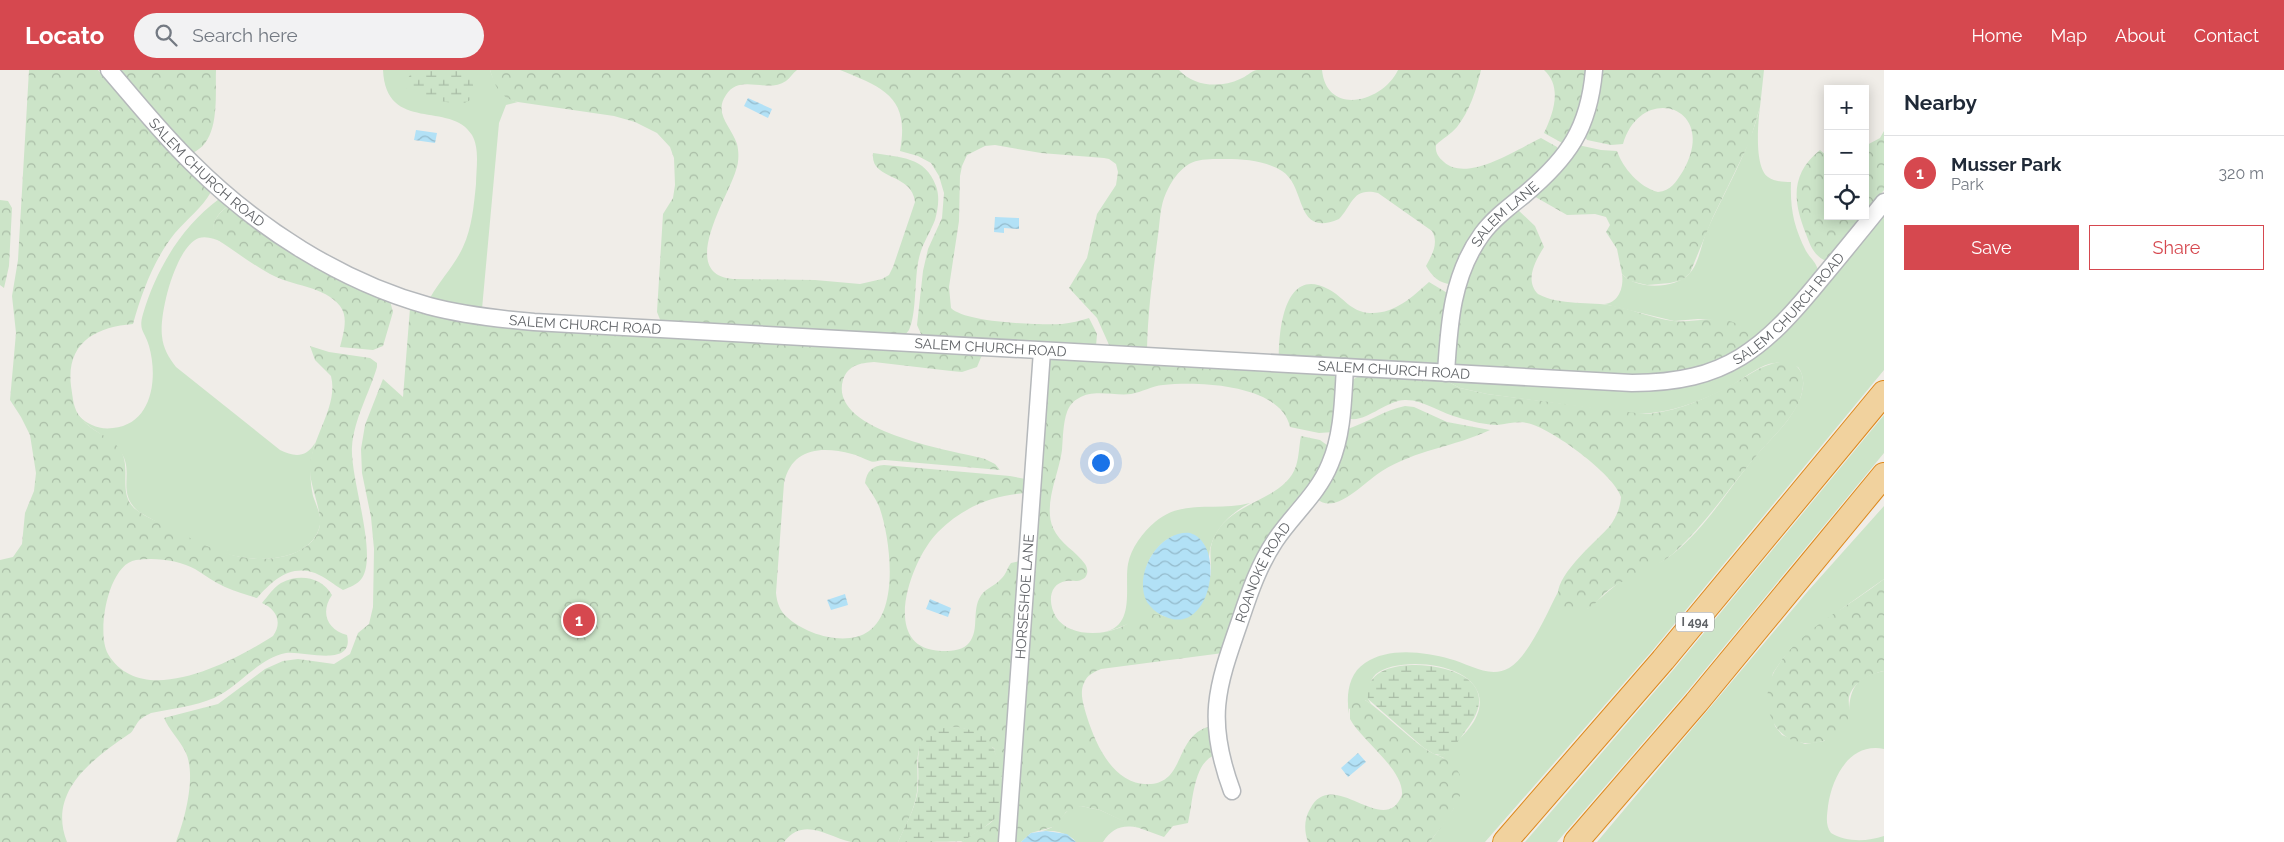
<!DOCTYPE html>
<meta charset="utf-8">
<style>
body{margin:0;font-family:Raleway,sans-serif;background:#f2f2f3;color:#1f2937}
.controls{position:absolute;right:15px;top:15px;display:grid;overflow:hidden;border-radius:0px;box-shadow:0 2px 12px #0003}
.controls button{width:45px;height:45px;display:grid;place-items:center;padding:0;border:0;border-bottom:1px solid #e0e1e3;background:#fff;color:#1f2937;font:25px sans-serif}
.you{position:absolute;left:1100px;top:392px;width:18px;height:18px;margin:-12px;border:4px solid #fff;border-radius:50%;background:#1a73e8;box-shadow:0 0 0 8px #1a73e833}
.badge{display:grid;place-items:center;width:32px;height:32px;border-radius:50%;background:#d6484f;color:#fff;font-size:16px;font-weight:700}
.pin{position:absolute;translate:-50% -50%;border:2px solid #fff;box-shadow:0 1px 5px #0006}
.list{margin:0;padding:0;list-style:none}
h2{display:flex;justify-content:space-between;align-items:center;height:65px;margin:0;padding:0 20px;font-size:21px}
h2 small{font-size:16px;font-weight:400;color:#747a83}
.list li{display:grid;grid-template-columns:32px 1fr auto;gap:15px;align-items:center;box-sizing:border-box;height:75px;padding:0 20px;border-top:1px solid #e0e1e3}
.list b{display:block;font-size:19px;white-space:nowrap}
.list p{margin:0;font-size:16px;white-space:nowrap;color:#747a83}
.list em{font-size:16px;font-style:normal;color:#747a83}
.actions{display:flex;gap:10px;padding:15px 20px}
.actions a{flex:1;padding:11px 0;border:1px solid #d6484f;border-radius:0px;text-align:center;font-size:18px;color:#d6484f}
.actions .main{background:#d6484f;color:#fff}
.icon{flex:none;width:28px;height:28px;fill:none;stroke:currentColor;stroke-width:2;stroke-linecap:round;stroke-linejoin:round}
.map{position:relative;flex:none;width:1884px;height:772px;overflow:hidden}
header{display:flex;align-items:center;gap:30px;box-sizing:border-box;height:70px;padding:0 25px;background:#d6484f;color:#fff}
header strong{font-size:24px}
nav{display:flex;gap:28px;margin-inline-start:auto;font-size:18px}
.search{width:350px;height:45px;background:#f2f2f3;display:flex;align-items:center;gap:12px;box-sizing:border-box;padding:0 18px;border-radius:28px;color:#747a83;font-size:19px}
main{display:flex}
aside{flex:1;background:#fff}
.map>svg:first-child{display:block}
.grass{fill:#cce4c8}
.forest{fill:url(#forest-crowns)}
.wetland{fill:url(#wetland-marsh)}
.water{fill:url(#water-waves)}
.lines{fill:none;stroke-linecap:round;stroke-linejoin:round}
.minor-casing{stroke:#b5b8bb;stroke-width:19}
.highway-casing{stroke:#dd881b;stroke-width:26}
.minor{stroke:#fff;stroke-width:16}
.highway{stroke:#f1d29e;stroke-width:24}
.labels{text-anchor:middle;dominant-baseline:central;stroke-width:5;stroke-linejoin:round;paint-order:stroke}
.shield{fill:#fff;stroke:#909295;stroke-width:1}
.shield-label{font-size:12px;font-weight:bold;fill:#606367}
.street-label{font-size:14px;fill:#606367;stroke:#fff}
</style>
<header>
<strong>Locato</strong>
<div class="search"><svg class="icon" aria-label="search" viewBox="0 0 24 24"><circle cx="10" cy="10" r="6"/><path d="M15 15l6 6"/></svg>Search here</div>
<nav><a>Home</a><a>Map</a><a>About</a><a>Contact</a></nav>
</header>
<main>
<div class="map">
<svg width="1884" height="772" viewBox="0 0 1884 772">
<defs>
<pattern id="forest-crowns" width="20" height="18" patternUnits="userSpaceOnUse" patternTransform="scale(1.25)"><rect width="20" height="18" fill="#cce4c8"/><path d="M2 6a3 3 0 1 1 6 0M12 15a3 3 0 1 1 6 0" fill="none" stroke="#a9bca6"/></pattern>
<pattern id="wetland-marsh" width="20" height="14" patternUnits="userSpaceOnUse" patternTransform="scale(1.25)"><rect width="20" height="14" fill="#cce4c8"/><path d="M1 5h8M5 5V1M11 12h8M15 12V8" fill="none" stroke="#a9bca6"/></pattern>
<pattern id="water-waves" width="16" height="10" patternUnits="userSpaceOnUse" patternTransform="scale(1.25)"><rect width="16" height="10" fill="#b2e1f6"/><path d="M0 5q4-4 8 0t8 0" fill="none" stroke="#94bacb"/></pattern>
</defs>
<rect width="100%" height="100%" fill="#f0ede8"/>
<!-- grass -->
<path class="grass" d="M383,0H490C495,15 502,28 518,32L506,35L499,53L482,239L430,228C440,210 455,195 463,177C472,158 474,134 476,114C476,99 480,79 472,65C451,30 386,64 383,0Z
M1760,37C1758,52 1754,97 1768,107C1775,112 1784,112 1791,112C1790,139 1794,157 1806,181C1810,188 1816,192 1818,200L1781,245L1753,270L1741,257L1729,251L1698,249L1674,251L1604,234C1619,233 1624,217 1622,204C1636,220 1675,219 1689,204C1699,194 1701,175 1706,163C1725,120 1749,82 1760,37Z
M219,129L228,136C215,145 206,161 222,172C215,169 207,166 199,168C176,176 159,243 162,266C163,278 169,288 176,297L280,380C294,387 306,388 315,373C310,391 309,408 313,426C316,435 322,446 320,455C317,470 305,479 292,484C238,502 184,467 139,442C116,423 134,404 122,384C112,367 91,362 79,346C88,355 100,360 113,358C153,354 158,307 149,276C145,261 138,261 143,244C156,200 181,157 219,129Z
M1884,144V300L1652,581L1485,772H1430L1454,738L1444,688L1437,685L1444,684C1456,672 1475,657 1479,639C1489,593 1400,584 1376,604C1369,610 1369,620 1368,629L1371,634L1365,630L1349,639V644C1346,626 1348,604 1365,593C1389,577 1424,582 1450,589C1469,594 1490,609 1509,598C1529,586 1547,543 1558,522V526L1587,539C1601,529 1612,516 1627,508C1642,499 1660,495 1674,483C1704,459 1726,423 1750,393C1765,374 1785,358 1796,337C1803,325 1807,309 1798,297C1791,296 1782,292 1775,293C1761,294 1747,306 1734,314C1705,330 1670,344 1636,344L1487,324L1460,318L1445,310L1640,321L1686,316L1720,306L1752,289L1781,266L1800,248Z
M1884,345V383L1685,624L1557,772H1525L1674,599Z
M1250,433C1228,444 1209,464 1209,490L1203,473L1173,466C1143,481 1131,526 1163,546C1147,542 1121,559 1104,562C1136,556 1124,516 1128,494C1131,478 1143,462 1155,452C1183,428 1217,442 1250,433Z
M1884,436V509L1840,540L1784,587L1773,603L1769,622L1770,638L1775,656L1782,665L1805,674L1824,671L1849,647C1849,619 1855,607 1884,601V679C1849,672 1832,708 1828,736C1827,746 1825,755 1831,763C1846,772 1866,772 1884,766V772H1597L1808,521Z
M993,678L1006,683L1001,754H989C1011,737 1002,700 993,678Z
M1081,736L1100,740L1139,758C1123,754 1112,758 1103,772H1076C1069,762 1052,760 1041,761C1065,757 1058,738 1081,736Z"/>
<!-- forest -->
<path class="forest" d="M29,0H98L173,86L211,122C202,138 187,149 175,163C154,189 142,222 133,254C95,257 66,273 71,316C73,328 73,339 81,348C91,362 109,365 119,378C133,397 117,421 134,438C143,446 157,451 167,456C207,477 246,499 292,484C304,479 315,472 319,459C324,444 310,418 310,400C310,368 339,337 331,306L315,290L310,276L329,282L370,288L377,293V297C369,324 354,349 352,377C350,408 378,484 362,508C357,515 350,517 343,520C333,514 325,507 315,503C290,494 272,511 257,528C246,525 235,521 225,517C214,512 205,505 195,499C179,490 155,487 136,490C108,494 96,563 108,584C142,641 234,591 273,566C283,552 276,539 262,533C268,526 273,518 281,513C299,503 322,507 332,525C320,542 327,560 347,565C355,599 302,580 286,583C257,589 240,616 214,628C195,636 172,639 151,643C145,646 139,649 136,655C133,659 133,662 129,664C93,689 47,721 67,772H0V490L13,487L22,474L25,443L34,421L36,403L30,365L21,347L10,330L16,263L12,226L18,190Z
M119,0H216C215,25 221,72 192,83Z
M490,0H797C793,3 790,8 786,11C767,24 740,3 726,25C713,44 732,57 737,74C739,82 739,92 736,100C728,128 677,204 733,209L815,210L860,214L882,209L889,205L893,197L915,132C912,102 870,111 873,83C901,88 925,86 936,116C940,127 938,139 935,150C930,163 922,174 919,188C914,209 917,243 909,260L905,265L661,252L657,242L663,144L673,128L675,115L674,88L670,77L657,63L635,52L614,46L518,32C500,28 495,17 490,0Z
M840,0H1179C1194,17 1221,18 1240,9C1246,7 1251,1 1257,0C1278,0 1301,0 1322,0C1327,47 1383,32 1398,0H1481C1476,21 1470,40 1457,57C1451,64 1442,69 1436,75C1435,82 1438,87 1444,92C1467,113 1517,79 1541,68L1557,77L1560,84L1539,105L1452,214C1439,214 1432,206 1426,196C1432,185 1439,173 1432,161L1378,123C1352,117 1353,135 1339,149C1294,168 1307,117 1282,101C1266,91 1245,89 1226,89C1214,89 1200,88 1189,94C1178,101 1171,112 1166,123C1160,136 1160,151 1158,165C1153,203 1148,240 1147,279L1110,277L1097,248L1069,218L1087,188L1097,144L1116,115L1118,102L1116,94L1109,89L1104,88L1041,83L995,75L985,76L967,85L962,96L960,106L959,151L949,217L951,238C966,253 1040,255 1062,254C1071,253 1080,251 1089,248L1097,264L1096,276L922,266L917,255L923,201L928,179L942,148L944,123L939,106L931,93L918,86L900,81C910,27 884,18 840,0Z
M1544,0H1589L1586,24L1566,75L1544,63C1553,44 1563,17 1544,0Z
M1599,0H1764L1760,37L1750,71L1713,147L1690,203L1682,210L1670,213L1647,215L1630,211L1622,204L1617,179L1606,162L1610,155L1606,147L1595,144L1567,145L1532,125L1578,75L1601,80L1617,81C1623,98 1639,117 1658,122C1671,121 1676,112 1683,101C1720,36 1641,12 1623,74L1611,75L1587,70L1584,65Z
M1884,61V120L1865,143V76L1880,68Z
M1820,80L1828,87V146H1862L1826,191C1814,186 1810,175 1806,164C1793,132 1790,104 1820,80Z
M0,130L8,131L12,138L9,196L4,218L0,215Z
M228,136L390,231L393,242L383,276L373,280L340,277C343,265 349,247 340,236C325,216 291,216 270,204C252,194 236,182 218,170C207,158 216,145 228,136Z
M1516,138L1535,156L1544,177C1536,190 1524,210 1538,224C1560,236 1590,231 1614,236C1634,240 1652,248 1673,251C1701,254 1734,237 1753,270L1731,284L1704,295L1665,304L1632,305L1456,295L1454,294L1461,221L1486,167Z
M1429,212L1449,224L1439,294L1279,286C1279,259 1285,196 1328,219C1344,227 1350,242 1370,243C1395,244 1412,227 1429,212Z
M410,238L544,260L982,285L977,297L962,302L951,301L874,292C860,293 848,295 843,310C828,362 951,380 985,389L995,394L1000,400L885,390C880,390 873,393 870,391C864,389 858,385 852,384C821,376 792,378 784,413L776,523C777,533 780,541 787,547C806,565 847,577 869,561C900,539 890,466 879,436C875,428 870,420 865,413C867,401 872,396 884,395L1010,406L1031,410L1030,423C994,424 963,437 938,462C911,489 878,579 941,581C950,581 960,581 967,575C980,563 972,544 979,529C984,518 994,517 1001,509C1006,505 1007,498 1011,493L1024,490L1006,683C990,682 982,661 961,658C954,657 946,658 939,660C909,670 920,699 917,722C914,741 906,755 898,772C884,772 865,772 851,772C828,767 804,746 784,772H176C185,749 197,704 185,681C179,669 169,660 164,648L218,634L265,599L283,591L298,589L334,594L350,584L358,563L369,554L373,537L374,479L371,447L362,403L361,379L365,355L383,309L403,327Z
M1047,289L1327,304L1337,307L1334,362L1319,363L1290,357C1281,314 1198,311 1163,315C1152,316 1142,322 1131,324C1114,326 1093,319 1079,328C1073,331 1069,336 1067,342C1063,353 1063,368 1062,380C1059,404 1043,434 1053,458C1060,474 1076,481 1085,494C1089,500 1088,508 1081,510C1077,512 1071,510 1066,511C1048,514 1048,534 1056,547C1068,566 1100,566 1119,558C1129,554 1138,545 1149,544C1161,543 1171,550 1183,549C1191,538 1205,524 1209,512C1215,493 1204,481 1218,460C1238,430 1285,429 1296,396C1299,387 1299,376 1301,366L1320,370L1331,378L1324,396L1277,460L1223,583L1101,599C1094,602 1087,605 1084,613C1079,623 1084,636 1087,647C1096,675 1114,717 1151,714C1186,711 1174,665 1211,656L1216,685C1193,691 1193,733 1188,753L1173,756L1164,767L1131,755L1100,740L1081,736L1066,742L1056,756L1031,763L1021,772H1010Z
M1787,292C1807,296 1805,317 1799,332C1788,355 1767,372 1752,391C1727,421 1705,454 1676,481C1656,500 1627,505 1605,523C1599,529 1593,537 1585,540C1579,542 1572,541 1566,538C1536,520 1597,471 1609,457C1616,448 1620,439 1621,427C1615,405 1550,357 1527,353C1517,351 1507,354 1497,355C1486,355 1470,351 1460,348C1442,344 1424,330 1406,330C1387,329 1361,357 1346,347L1352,310L1359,306L1445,310L1460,318L1487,324L1644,344C1674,343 1707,328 1733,314C1751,304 1766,291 1787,292Z
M1405,336L1414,337L1447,352L1490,360C1454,377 1415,380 1382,401C1365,411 1335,447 1316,428L1345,360C1367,353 1384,340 1405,336Z
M1884,509V601C1870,604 1853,612 1849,627C1848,633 1850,640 1849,646C1847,659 1834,668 1823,671C1779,684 1755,638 1774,602C1798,559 1848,538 1884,509Z
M1356,629L1365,630L1371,634C1389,648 1406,665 1424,678C1433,685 1443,686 1451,693C1479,717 1445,751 1430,772H1308C1304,761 1304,749 1310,739C1333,695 1384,770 1402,725C1404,699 1361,670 1350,649V635Z
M994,753L1001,754L1004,772H961L989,754Z"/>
<!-- wetland -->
<path class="wetland" d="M413,0H469C480,32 471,37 441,31C431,29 420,27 411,22C407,20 406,17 405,13Z
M1416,595C1457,596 1502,615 1466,660C1460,669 1452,681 1442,685L1434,684L1424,678L1368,629C1364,600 1395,595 1416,595Z
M956,657C967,658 979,662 987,670C1002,685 1008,728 997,746C992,753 970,767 963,771C955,772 910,772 898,772C905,756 913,743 917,725C923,693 904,658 956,657Z"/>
<!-- water -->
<path class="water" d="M748,28L772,39L768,48L744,36Z
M416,60L437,63L435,73L414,70Z
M995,147L1019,148V159L1004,158V163L994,162Z
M1190,463C1227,474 1211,566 1166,547C1158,544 1150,538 1146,530C1134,503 1159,460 1190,463Z
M845,524L848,535L831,540L827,530Z
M930,529L951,538L948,547L926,539Z
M1358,683L1366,692L1348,707L1341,698Z
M1046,761L1067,764L1076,772H1021L1031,763Z"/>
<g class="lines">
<defs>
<g id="minor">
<path id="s1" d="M109,0C136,31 162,64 192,93C256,157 341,212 429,236C463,245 498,249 534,252L1632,313C1726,313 1764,279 1821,209C1842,184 1863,158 1884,132"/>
<path id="s2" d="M1446,303C1449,254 1452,205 1482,164C1493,149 1509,137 1524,125C1568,88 1589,59 1594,0"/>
<path id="s3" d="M1232,721C1205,648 1217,617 1241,548C1250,521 1259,495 1275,471C1292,445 1318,424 1330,394C1343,364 1343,329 1345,297"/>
<path id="s4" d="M1007,772L1042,281"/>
</g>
<path id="highway" d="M1505,772L1663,590L1884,323
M1576,772L1696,633L1884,405"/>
</defs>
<!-- minor casing -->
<use href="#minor" class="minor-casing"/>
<!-- highway casing -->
<use href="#highway" class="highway-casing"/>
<!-- minor -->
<use href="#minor" class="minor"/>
<!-- highway -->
<use href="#highway" class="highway"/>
</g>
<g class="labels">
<!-- shield labels -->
<rect class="shield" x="1676" y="542.5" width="38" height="19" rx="4"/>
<g class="shield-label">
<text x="1695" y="552">I 494</text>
</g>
<!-- street labels -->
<g class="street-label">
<text stroke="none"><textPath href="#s1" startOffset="142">SALEM CHURCH ROAD</textPath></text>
<text stroke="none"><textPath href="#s2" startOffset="176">SALEM LANE</textPath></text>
<text stroke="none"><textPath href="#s1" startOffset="1792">SALEM CHURCH ROAD</textPath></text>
<text stroke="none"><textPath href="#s1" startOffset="562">SALEM CHURCH ROAD</textPath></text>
<text stroke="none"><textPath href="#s1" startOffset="968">SALEM CHURCH ROAD</textPath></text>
<text stroke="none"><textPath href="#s1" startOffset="1372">SALEM CHURCH ROAD</textPath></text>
<text stroke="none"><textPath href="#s3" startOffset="229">ROANOKE ROAD</textPath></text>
<text stroke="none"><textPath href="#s4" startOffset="246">HORSESHOE LANE</textPath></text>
</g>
</g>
</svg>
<div class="controls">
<button>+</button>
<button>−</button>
<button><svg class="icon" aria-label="locate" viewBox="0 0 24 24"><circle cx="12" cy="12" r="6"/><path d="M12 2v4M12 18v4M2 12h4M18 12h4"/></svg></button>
</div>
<div class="you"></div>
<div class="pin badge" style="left:579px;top:550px">1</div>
</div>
<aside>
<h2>Nearby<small></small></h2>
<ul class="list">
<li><span class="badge">1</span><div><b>Musser Park</b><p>Park</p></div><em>320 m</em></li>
</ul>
<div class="actions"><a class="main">Save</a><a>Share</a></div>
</aside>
</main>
